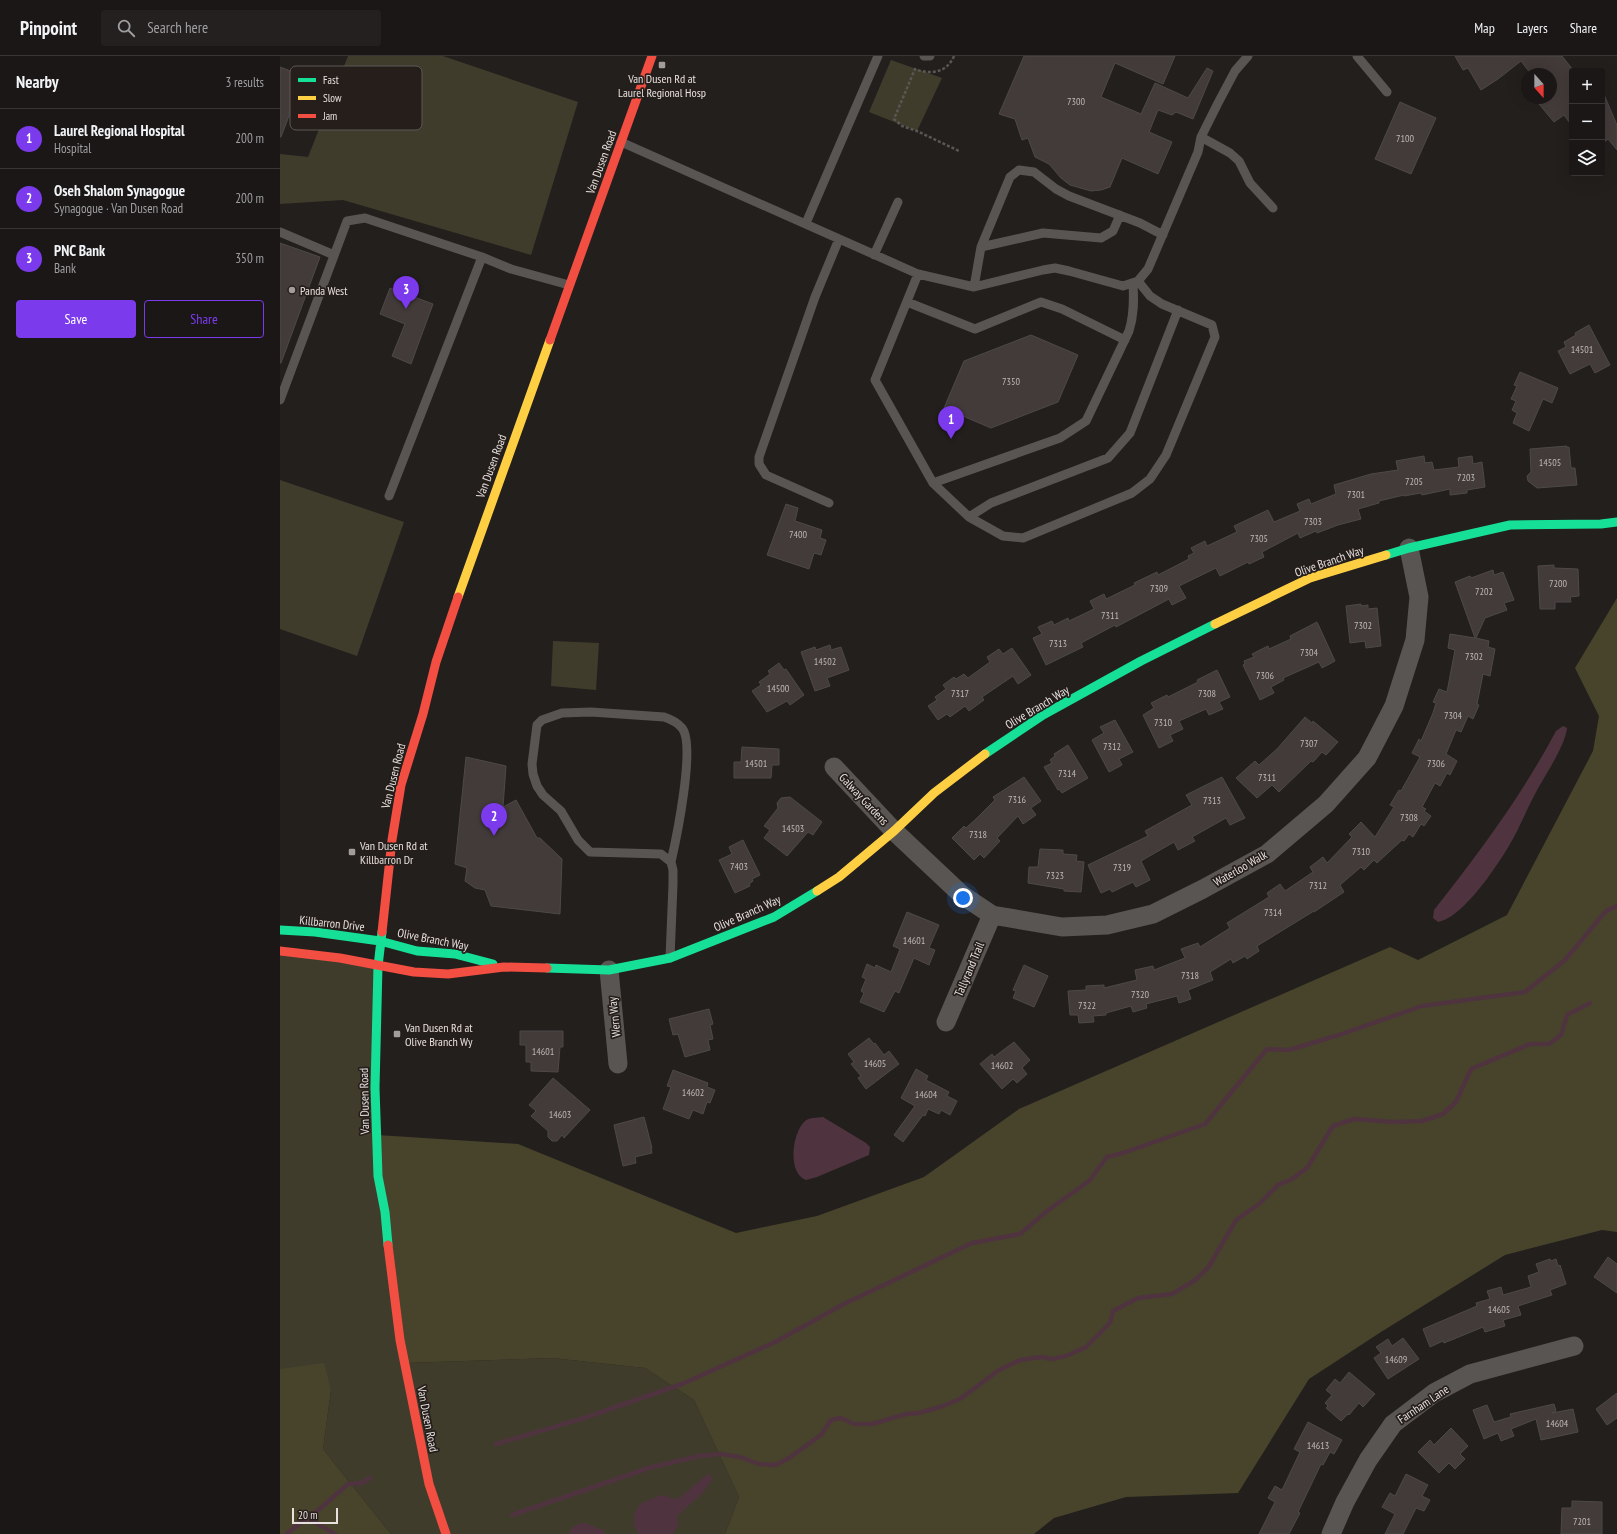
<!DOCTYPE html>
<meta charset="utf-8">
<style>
body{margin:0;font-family:"PT Sans Narrow",sans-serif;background:#23201f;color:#f1f3f6}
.controls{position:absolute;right:12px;top:12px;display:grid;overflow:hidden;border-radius:4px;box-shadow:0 4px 16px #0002}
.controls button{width:36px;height:36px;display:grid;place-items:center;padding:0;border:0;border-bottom:1px solid #383635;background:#1a1716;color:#f1f3f6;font:20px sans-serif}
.compass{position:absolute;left:1241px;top:12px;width:36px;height:36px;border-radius:50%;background:#1a1716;box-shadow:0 4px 16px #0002;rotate:159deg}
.scale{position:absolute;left:12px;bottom:10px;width:46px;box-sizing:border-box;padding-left:4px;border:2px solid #e6e1de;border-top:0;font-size:11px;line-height:14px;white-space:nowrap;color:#e6e1de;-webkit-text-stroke:3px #251e1b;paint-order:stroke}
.you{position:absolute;left:683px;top:842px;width:14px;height:14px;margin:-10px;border:3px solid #fff;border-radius:50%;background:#1a73e8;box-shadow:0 0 0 6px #1a73e833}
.badge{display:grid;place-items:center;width:26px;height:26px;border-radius:50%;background:#7c3aed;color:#fff;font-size:13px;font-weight:700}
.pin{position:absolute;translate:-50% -33px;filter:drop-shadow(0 1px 2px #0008)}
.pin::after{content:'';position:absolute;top:21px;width:14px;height:12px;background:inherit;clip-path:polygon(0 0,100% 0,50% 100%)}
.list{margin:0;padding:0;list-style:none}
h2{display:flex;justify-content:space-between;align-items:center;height:52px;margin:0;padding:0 16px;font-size:17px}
h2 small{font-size:13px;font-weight:400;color:#9f9fa1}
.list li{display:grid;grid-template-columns:26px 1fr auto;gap:12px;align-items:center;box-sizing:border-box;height:60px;padding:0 16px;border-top:1px solid #383635}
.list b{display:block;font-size:15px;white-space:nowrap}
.list p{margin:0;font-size:13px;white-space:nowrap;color:#9f9fa1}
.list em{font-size:13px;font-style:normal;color:#9f9fa1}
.actions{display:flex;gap:8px;padding:12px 16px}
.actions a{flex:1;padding:9px 0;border:1px solid #7c3aed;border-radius:4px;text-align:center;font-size:14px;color:#7c3aed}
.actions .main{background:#7c3aed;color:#fff}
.icon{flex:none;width:22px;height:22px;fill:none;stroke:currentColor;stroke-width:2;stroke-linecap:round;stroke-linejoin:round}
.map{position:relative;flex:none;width:1337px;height:1478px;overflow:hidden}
header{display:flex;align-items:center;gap:24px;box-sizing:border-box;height:56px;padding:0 20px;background:#1a1716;border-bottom:1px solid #383635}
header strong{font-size:19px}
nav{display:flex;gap:22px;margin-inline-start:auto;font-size:14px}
.search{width:280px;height:36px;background:#23201f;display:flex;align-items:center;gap:10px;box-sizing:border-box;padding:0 14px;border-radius:4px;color:#9f9fa1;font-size:15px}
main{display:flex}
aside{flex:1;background:#1a1716}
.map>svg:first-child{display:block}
.green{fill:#403c2c}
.forest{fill:#48442b}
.water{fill:#4f343f}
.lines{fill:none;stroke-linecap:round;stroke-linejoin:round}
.stream{stroke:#4f343f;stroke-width:4.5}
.building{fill:#433b3a;stroke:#4d4948}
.path{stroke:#595754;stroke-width:2.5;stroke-dasharray:3 2;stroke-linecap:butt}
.lane{stroke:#595552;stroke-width:9}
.street{stroke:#595552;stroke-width:19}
.fast{stroke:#16e098;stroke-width:9}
.slow{stroke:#ffcf43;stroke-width:9}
.jam{stroke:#f24e42;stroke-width:9}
.poi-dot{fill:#a29d9a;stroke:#251e1b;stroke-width:1.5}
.labels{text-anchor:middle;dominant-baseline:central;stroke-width:3.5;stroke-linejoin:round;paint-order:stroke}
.number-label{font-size:10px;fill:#bdb8b5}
.poi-label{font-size:12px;fill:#e6e1de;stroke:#251e1b;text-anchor:start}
.street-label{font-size:12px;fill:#e6e1de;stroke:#251e1b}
.key{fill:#251e1b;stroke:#5f5856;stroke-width:1}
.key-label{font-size:11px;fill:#e6e1de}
</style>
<header>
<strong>Pinpoint</strong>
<div class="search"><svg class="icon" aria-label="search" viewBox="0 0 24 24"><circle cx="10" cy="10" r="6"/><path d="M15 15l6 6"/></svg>Search here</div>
<nav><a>Map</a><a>Layers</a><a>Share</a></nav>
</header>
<main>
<aside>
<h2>Nearby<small>3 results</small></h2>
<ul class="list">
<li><span class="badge">1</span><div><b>Laurel Regional Hospital</b><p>Hospital</p></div><em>200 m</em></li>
<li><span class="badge">2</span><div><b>Oseh Shalom Synagogue</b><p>Synagogue · Van Dusen Road</p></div><em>200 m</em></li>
<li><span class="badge">3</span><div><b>PNC Bank</b><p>Bank</p></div><em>350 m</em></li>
</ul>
<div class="actions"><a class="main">Save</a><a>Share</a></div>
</aside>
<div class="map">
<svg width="1337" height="1478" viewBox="0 0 1337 1478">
<rect width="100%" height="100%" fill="#231f1d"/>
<!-- green -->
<path class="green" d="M68,0H163L298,46L251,199L63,144L0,148V98L28,101Z
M611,4L662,22L637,75L589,56Z
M0,424L124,466L77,600L0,573Z
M273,585L319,587L316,634L271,630Z
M0,895L98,910L95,1031L125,1307L272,1302L365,1312L414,1344L459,1441L445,1478H111L43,1393L51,1334L0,1313Z"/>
<!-- forest -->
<path class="forest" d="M1337,542V1176L1322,1174L1225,1199L1101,1276L1029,1323L958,1437L846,1441L774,1462L754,1478H445L459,1441L414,1344L365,1312L272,1302L125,1307L97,1079L238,1088L456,1177L537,1160L644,1121L739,1053L1110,891L1138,904L1227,859L1313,695L1319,660L1295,612Z
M44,1307L51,1334L43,1393L111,1478H0V1313Z"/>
<!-- water -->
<path class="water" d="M1283,670L1287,672C1285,691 1263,722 1254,740C1247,753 1242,766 1235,779C1223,802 1184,862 1158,866L1153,862L1154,854C1199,797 1242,739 1276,675Z
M543,1061L586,1087L590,1091L589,1099L537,1121L526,1124C507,1117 512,1077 525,1065C530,1061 537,1062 543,1061Z
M429,1418L433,1422L422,1438L397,1460L398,1469L393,1478H358L354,1468V1458L360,1448L381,1439L397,1443C409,1435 417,1425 429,1418Z
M304,1467L323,1474L325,1478H289C291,1470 297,1468 304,1467Z"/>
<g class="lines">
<!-- stream -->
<path class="stream" d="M216,1388L301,1363L402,1328L495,1286L564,1248L692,1187L740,1178L767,1155L809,1125L827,1101L843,1097L925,1068L987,993L1009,994L1062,978L1142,950L1245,936L1285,904L1326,855L1337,850
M232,1459L369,1412L419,1400L440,1398L460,1401L479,1408L496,1409L509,1402L541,1379L551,1364L561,1362L574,1368H592L626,1358L639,1357L663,1350L680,1343L719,1314L740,1304L761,1301L771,1303L786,1300L806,1291L830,1267L833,1255L858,1242L892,1238L914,1225L928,1212L956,1164L979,1148L998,1129L1012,1123L1027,1112L1053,1070L1074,1063L1113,1066L1142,1065L1163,1058L1176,1046L1191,1013L1250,988H1269L1281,979L1287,959L1310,947
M28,1462L55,1478
M6,1478L42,1451L68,1428L82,1427L90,1422"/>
</g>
<!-- building -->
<path class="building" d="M744,0H895L883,28L835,7L821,41L861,58L875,27L908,42L927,12L933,15L913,63L896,56L892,59L878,54L869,76L892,86L878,118L842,102L830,131L821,134L811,135L790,129L781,122L769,108L755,101L748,82L742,84L735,63L719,58Z
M1175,0H1282L1294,15H1290L1292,17V70L1284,59L1274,66L1254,42H1271V18H1251L1241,5L1218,23L1201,34L1188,12L1183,14Z
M0,11L24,20L1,81H0Z
M1322,34L1337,69V94L1328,83L1322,88Z
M1120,46L1156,62L1131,118L1095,103Z
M0,187L40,201L1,307H0Z
M110,232L153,248L131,308L112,300L125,268L100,258Z
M1309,269L1330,309L1315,317L1310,308L1290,318L1278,295L1286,291L1284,286L1296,279L1295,277Z
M751,279L798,299L778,346L711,372L664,352L684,305Z
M1240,316L1278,332L1272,347L1263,343L1249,375L1233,367L1237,357L1232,354L1236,345L1231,343L1237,330L1234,329Z
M1287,390V392L1289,391L1291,412H1295L1297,429L1257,432L1248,425L1247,420L1251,416L1250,393Z
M1144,400L1145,407L1152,406L1154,414L1179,411L1178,402L1192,400L1193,408L1202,406L1205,431L1187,434V437L1170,439V433L1142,439L1141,437L1124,440V439L1099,445V447L1078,453L1081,463L1058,469L1037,477L1036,475L1020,482L1018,477L982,496L984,501L969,508L968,506L940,520L936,512L899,530L906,542L892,549L889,543L836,571L835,569L801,587L803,591L766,609L753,582L762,578L758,571L772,565L774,569L788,562L789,565L814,553L810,545L824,538L826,543L855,529L854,527L877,516L878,519L909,503L908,500L914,497L911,492L925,485L927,490L957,476L954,470L988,454L994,466L1020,455L1017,448L1029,443L1031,448L1056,438L1054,429L1091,418L1118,414L1116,405Z
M506,448L518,452L515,465L542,474L540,482L546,484L541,499L534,497L529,513L487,499Z
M1274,509V512L1298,513L1299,540L1290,541L1291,546H1275V553H1260L1258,510Z
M1213,514L1214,519L1223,516L1234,544L1224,547L1227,554L1205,562L1196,582L1209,585L1208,591L1215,593L1210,620L1203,618L1197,648L1199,649L1193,663L1188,660L1181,676L1176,674L1166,698L1177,705L1170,719L1167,717L1160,730L1155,727L1142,751L1146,753L1144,755L1151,760L1144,770L1141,768L1133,781L1129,778L1124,785L1122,784L1097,807L1094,804L1084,814L1081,811L1060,829L1064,836L1034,856V855L977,890L979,895L967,903L965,900L953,907L951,903L930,916L933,924L908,934L911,943L899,947L897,940L866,948L867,952L853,956L851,950L826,957V959L813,960L814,966L799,967L798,959H790L788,935L806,934V930L824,929V932L857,924L855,914L873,910L874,914L905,902L901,893L918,887L920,891L950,872L947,867L989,841L987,837L1000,828L1005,835L1033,816L1030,811L1043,801L1047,807L1072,781L1069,778L1081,766L1095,781L1114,751L1110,749L1119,734L1121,735L1140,701L1132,697L1139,683L1141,685L1153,657L1156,647L1153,646L1159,633L1167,636L1175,594L1168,592L1170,578L1195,582L1175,526L1190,520L1191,522Z
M1081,548V550L1088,549V553L1097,552L1101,590L1086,592L1085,585L1070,587L1066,550Z
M1037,566L1055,605L1042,612L1039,606L1003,622L1004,624L991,631L994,637L980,644L963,609L965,608L964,605L974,601L972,598L988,590L989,593L1011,583L1010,580Z
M550,589L551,594L561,591L569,614L547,622L550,630L535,635L521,596L535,591L536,594Z
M732,592L751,619L738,628L733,620L702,641L704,644L689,655L685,650L670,661L667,658L658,664L648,650L657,644L655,641L666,633L663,629L674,621L676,623L684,618L688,622L710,606L707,601L719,593L723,598Z
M499,607L504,614L506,613L524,639L510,649L507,645L487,656L472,635L481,629L479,626L490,618L488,615Z
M937,614L950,641L939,646L943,653L929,659L926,653L899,665L903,673L890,679L893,685L879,692L863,659L874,652L871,647L887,639L888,641L918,626L917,624Z
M1025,661L1032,667L1033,665L1058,686L1046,699L1042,696L1033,706L1031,705L999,736L992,729L977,742L956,722L975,705L979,709L997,693Z
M835,664L853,696L839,703L842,709L829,716L812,684L824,677L820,671Z
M788,689L808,722L782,737L779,733L778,734L764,711L772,707L770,704L775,700L774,698Z
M462,691L499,693V709H492L491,722H454V706H461Z
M186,701L226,710L223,751L236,744L257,782H260L282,803L280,858L211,850L205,834L195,832L185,825L187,812L175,808Z
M744,721L761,745L751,752L756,759L743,768L738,760L717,782L720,785L704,802L700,798L694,804L672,782L684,770L686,772L697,762L715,744L713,741Z
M942,721L965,762L950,769L946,762L912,781L915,785L898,794L894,786L861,805L870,824L856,831L853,826L832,836L830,833L821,837L808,809L868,780L865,775L912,749L906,739Z
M510,741L542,766L533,779L528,776L507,800L484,782L490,774L484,770L498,752L497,747L501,742Z
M463,784L480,819L472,823L473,825L469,828L470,830L455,837L439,804L452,798L449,791Z
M760,793L783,794V798L797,799L796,805L804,806L801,836L784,835V833L748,827L749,811H758Z
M627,856L659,869L649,892L655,894L649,909L634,902L619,937L615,935L604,956L580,946L584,937L581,935L586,923L582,921L587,908L595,912L596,909L611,916L620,893L613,890Z
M744,909L768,920L754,951L733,942L736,935L733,934Z
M429,953L433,968L430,969L433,983L428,984L430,994L405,1001L398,978L393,979L389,963Z
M240,975H283V991H280L278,1016L251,1015V1006H246V989H240Z
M589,982L594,988L595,987L604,999L609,995L619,1008L586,1033L578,1022L581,1020L571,1008L574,1006L568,998Z
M734,986L750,1004L742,1012L747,1018L737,1027L733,1023L722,1033L700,1008L712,998L714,1001Z
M636,1013L648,1020L646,1024L669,1036L667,1040L677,1045L670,1059L661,1054L659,1058L648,1053L645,1060L643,1059L623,1086L614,1079L635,1050L621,1042Z
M393,1014L428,1027L427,1031L435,1034L430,1047L427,1046L423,1058L413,1054L409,1063L383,1053L391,1031L387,1030Z
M273,1022L310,1054L284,1082L282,1079L277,1085H272L268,1081V1075L251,1060L256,1055L249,1049Z
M364,1061L372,1092H371L372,1097L355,1101L356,1107L343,1110L334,1069Z
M1328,1201L1337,1208V1237L1314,1221Z
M1270,1203L1271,1205L1276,1203L1278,1210L1280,1209L1286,1228L1270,1234L1272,1239L1238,1250L1241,1259L1223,1264L1225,1270L1205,1276L1203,1271L1164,1287L1163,1285L1150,1291L1143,1273L1197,1250L1196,1247L1210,1243L1207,1235L1221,1231L1223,1239L1251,1231L1248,1220L1259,1216L1256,1208Z
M1123,1282L1139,1303L1108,1323L1094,1302L1101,1297L1096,1291L1108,1283L1112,1290Z
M1069,1316L1095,1338L1083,1351L1079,1347L1069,1359L1068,1358L1061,1365L1046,1352L1048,1350L1045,1347L1052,1339L1046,1334L1055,1323L1060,1327Z
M1337,1337V1362L1327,1369L1316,1353Z
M1274,1348L1276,1355L1272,1357L1293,1353L1298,1376L1261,1384L1256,1363L1231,1373L1234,1380L1221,1385L1218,1377L1204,1383L1193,1354L1207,1349L1214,1366L1231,1361L1230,1358Z
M1028,1366L1062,1384L1054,1398L1050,1396L1043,1409L1041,1408L1018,1456L1020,1457L1009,1478H979L995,1446L988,1442L995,1430L1002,1434L1020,1396L1014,1393Z
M1171,1372L1188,1390L1180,1398L1185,1403L1175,1413L1169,1407L1159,1417L1138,1396L1150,1384L1154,1389Z
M1126,1418L1148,1429L1142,1440L1150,1444L1144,1455L1136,1452L1123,1478H1105L1115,1458L1102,1451L1110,1437L1115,1440Z
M1292,1445L1322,1446V1478H1281L1282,1452H1292Z"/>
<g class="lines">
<!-- path -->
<path class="path" d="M674,0C667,17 650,19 635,13L614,63L622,70L637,75L679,95"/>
<!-- lane -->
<path class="lane" d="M644,0H650
M1077,0L1107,36
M921,81L950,97L959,105L970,127L993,152
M341,86L638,218L694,231L763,214L775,212L789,215L843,230L858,225L868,213L918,96L921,81L938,47L955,15L968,0
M526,167L598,0
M0,176L54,199
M701,191L730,121L739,114L754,116L776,133L789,140L860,167L883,179
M594,199L618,146
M638,218L595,324L653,427L689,461L723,480L743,482L852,437L870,423L886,399L935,281L932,269L882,248L870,240L858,225
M694,231L701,191L763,177L821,182L833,175L840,159
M627,246L695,273L761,246L782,253L845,284
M0,344L67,165L85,162L202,201L231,213L289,229
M653,427L780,382L806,365L849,275C854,259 854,245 853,228
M109,440L202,201
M549,447L486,419L479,408V401L535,241L559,183
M689,461L711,447L828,402L850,377L898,254
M311,656L384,661C390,663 398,667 402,672C416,689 396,784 391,806L381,798L310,796L298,784L281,755L263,739L257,730L253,718L252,708L257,669L262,664L282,657Z
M390,902L393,828V814L391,806"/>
<!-- street -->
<path class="street" d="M554,711L614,775L682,839L712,859L782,871L827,869L873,858L923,833L987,798L1046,748L1087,702L1114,650L1135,584L1139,541L1129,492
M329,914L338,1008
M666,966L712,859
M1051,1478L1065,1446L1088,1404L1113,1368L1154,1337L1190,1318L1294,1290"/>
<!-- fast -->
<path class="fast" d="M1106,499L1129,492L1230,469L1321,468L1337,466
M705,698L763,659L861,605L935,568
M0,874L35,876L100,885L137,895L175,898L213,908
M102,876L98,910L95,1032L98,1120L105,1156L108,1189
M267,912L329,914L390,902L494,861L537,835"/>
<!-- slow -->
<path class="slow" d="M178,541L270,284
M935,568L1030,522L1106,499
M537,835L559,821L614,775L654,737L705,698"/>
<!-- jam -->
<path class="jam" d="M270,284L372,0
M102,876L112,784L121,729L143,658L156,606L178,541
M0,895L60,902L134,916L168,918L224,911L267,912
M108,1189L120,1284L149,1428L166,1478"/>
</g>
<!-- markers -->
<g class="poi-dot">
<rect x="378" y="5" width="8" height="8" rx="2"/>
<circle cx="12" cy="234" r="4"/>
<rect x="68" y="792" width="8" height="8" rx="2"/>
<rect x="113" y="974" width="8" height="8" rx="2"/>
</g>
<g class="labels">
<!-- number labels -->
<g class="number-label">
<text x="796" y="45">7300</text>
<text x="1125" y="82">7100</text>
<text x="1302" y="293">14501</text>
<text x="731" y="325">7350</text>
<text x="1270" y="406">14505</text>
<text x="1186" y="421">7203</text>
<text x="1134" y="425">7205</text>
<text x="1076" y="438">7301</text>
<text x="1033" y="465">7303</text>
<text x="518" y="478">7400</text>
<text x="979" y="482">7305</text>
<text x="1278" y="527">7200</text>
<text x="879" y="532">7309</text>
<text x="1204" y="535">7202</text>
<text x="830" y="559">7311</text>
<text x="1083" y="569">7302</text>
<text x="778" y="587">7313</text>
<text x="1029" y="596">7304</text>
<text x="1194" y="600">7302</text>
<text x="545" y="605">14502</text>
<text x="985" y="619">7306</text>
<text x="498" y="632">14500</text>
<text x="680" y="637">7317</text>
<text x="927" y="637">7308</text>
<text x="1173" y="659">7304</text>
<text x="883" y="666">7310</text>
<text x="1029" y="687">7307</text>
<text x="832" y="690">7312</text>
<text x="476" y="707">14501</text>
<text x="1156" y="707">7306</text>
<text x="787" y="717">7314</text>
<text x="987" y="721">7311</text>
<text x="737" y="743">7316</text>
<text x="932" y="744">7313</text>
<text x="1129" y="761">7308</text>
<text x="513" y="772">14503</text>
<text x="698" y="778">7318</text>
<text x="1081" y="795">7310</text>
<text x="459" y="810">7403</text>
<text x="842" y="811">7319</text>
<text x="775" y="819">7323</text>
<text x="1038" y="829">7312</text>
<text x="993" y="856">7314</text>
<text x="634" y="884">14601</text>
<text x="910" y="919">7318</text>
<text x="860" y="938">7320</text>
<text x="807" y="949">7322</text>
<text x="263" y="995">14601</text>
<text x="595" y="1007">14605</text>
<text x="722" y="1009">14602</text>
<text x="413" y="1036">14602</text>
<text x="646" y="1038">14604</text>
<text x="280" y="1058">14603</text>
<text x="1219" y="1253">14605</text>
<text x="1116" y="1303">14609</text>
<text x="1277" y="1367">14604</text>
<text x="1038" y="1389">14613</text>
<text x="1302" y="1465">7201</text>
</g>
<!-- poi labels -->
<g class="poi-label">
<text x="382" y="22" text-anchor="middle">Van Dusen Rd at<tspan x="382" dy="14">Laurel Regional Hosp</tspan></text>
<text x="20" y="234">Panda West</text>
<text x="80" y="789">Van Dusen Rd at<tspan x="80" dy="14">Killbarron Dr</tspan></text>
<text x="125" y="971">Van Dusen Rd at<tspan x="125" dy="14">Olive Branch Wy</tspan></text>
</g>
<!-- street labels -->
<g class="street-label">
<text transform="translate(321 106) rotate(-70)">Van Dusen Road</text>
<text transform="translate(211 410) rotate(-70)">Van Dusen Road</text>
<text transform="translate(1049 505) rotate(-19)">Olive Branch Way</text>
<text transform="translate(757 651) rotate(-31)">Olive Branch Way</text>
<text transform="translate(113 720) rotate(-76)">Van Dusen Road</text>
<text transform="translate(584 743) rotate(47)">Galway Gardens</text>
<text transform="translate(960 812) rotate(-30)">Waterloo Walk</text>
<text transform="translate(467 857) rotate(-24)">Olive Branch Way</text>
<text transform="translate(52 867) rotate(6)">Killbarron Drive</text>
<text transform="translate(153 883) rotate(11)">Olive Branch Way</text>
<text transform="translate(689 913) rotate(-67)">Tallyrand Trail</text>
<text transform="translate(334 961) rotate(-96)">Wern Way</text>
<text transform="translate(84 1045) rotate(-91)">Van Dusen Road</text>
<text transform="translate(1143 1348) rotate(-34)">Farnham Lane</text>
<text transform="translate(148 1363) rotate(79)">Van Dusen Road</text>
</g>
</g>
<!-- legend -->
<rect x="10" y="10" width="132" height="64" rx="6" class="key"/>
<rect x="18" y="22" width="18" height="4" fill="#16e098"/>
<rect x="18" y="40" width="18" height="4" fill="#ffcf43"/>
<rect x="18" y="58" width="18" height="4" fill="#f24e42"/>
<g class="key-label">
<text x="43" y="28">Fast</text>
<text x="43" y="46">Slow</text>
<text x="43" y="64">Jam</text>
</g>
</svg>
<div class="controls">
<button>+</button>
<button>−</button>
<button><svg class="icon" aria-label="layers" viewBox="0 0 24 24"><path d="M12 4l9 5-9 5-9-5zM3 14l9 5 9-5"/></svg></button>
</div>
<svg class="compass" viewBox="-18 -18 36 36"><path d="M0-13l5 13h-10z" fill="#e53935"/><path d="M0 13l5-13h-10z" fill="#9f9fa1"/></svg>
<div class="scale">20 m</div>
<div class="you"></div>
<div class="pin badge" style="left:671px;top:383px">1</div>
<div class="pin badge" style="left:214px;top:780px">2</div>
<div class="pin badge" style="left:126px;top:253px">3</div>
</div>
</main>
